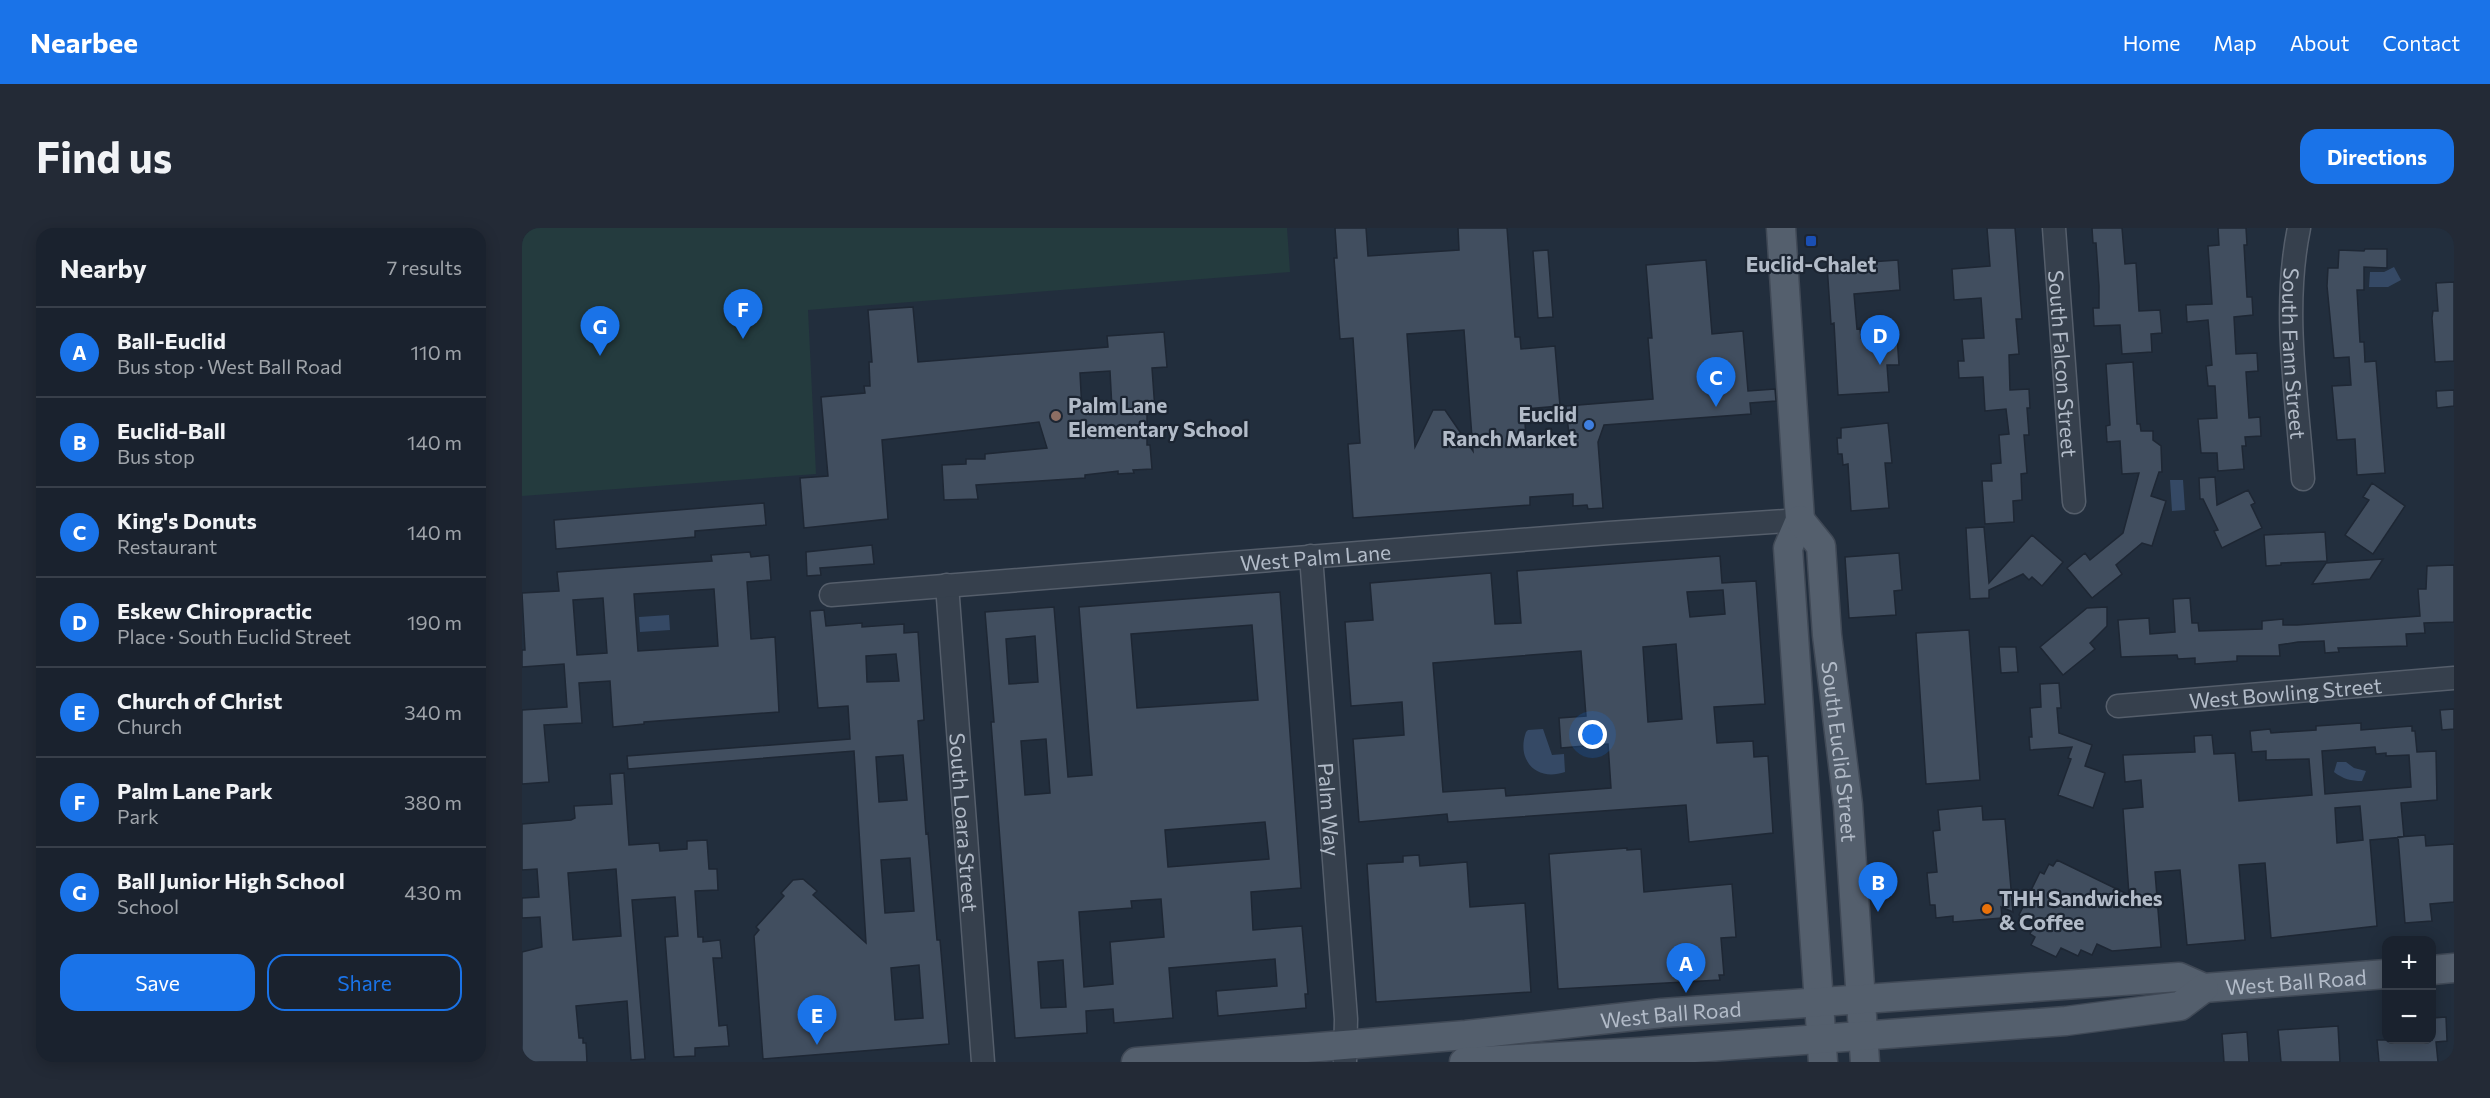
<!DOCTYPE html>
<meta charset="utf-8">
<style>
body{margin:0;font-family:Commissioner,sans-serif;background:#232a36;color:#f1f3f6}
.controls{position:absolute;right:18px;bottom:18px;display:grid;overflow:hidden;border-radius:12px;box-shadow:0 3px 15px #0003}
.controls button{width:54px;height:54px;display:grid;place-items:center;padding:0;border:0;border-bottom:2px solid #383f4a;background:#1a222e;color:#f1f3f6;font:30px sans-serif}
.you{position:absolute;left:1071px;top:507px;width:21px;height:21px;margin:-15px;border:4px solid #fff;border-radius:50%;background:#1a73e8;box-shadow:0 0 0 9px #1a73e833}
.badge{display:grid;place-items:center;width:39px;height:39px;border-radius:50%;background:#1a73e8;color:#fff;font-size:20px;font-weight:700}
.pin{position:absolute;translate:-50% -50px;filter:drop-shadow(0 2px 3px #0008)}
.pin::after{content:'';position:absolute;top:32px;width:21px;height:18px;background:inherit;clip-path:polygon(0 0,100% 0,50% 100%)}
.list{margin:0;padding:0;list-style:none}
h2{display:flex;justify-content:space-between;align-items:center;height:78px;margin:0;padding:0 24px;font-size:26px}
h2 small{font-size:20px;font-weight:400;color:#9fa4aa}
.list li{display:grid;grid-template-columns:39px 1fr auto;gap:18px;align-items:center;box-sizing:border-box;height:90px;padding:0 24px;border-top:2px solid #383f4a}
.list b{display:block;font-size:22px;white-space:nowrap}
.list p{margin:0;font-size:20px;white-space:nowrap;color:#9fa4aa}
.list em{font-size:20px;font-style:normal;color:#9fa4aa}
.actions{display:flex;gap:12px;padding:18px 24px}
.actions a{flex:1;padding:14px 0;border:2px solid #1a73e8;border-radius:18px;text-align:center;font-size:21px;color:#1a73e8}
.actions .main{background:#1a73e8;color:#fff}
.map{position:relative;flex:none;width:1932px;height:834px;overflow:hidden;border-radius:18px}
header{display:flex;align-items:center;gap:36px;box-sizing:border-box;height:84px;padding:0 30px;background:#1a73e8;color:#fff}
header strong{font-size:28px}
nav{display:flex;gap:33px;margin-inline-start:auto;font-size:21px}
.intro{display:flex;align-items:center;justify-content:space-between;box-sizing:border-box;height:144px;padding:0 36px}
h1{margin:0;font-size:42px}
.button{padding:15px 27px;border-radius:18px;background:#1a73e8;color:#fff;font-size:21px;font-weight:700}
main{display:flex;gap:36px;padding:0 36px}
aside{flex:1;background:#1a222e;border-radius:18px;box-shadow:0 3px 15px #0003}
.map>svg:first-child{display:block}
.green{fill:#243b3e}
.water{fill:#354965}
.building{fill:#414e5f;stroke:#1e2734;stroke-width:1.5;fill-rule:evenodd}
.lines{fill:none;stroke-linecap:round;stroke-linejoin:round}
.minor-casing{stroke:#555e6b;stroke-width:25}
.major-casing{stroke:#404956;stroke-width:31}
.minor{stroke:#36404d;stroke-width:22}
.major{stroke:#545f6d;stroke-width:28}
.transit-dot{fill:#1a4fb4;stroke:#1c2532;stroke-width:2}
.education-dot{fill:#8d6e63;stroke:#1c2532;stroke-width:2}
.shop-dot{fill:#3f7fe0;stroke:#1c2532;stroke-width:2}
.food-dot{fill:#e8710a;stroke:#1c2532;stroke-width:2}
.labels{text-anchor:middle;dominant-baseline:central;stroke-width:4.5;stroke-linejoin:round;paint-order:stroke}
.poi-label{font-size:21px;font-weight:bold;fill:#b2bbc8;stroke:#1c2532;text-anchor:start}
.street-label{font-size:21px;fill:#b2bbc8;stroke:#1c2532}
</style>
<header>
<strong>Nearbee</strong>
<nav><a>Home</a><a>Map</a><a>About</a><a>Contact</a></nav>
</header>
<div class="intro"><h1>Find us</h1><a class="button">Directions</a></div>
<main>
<aside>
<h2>Nearby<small>7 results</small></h2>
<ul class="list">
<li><span class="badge">A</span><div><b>Ball-Euclid</b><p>Bus stop · West Ball Road</p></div><em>110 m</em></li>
<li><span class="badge">B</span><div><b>Euclid-Ball</b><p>Bus stop</p></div><em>140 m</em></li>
<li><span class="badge">C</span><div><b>King's Donuts</b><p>Restaurant</p></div><em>140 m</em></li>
<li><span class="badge">D</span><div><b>Eskew Chiropractic</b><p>Place · South Euclid Street</p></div><em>190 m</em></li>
<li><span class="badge">E</span><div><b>Church of Christ</b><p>Church</p></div><em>340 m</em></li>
<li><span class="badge">F</span><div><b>Palm Lane Park</b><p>Park</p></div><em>380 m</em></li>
<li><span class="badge">G</span><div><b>Ball Junior High School</b><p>School</p></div><em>430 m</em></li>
</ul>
<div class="actions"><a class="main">Save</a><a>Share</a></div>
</aside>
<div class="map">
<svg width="1932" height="834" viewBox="0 0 1932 834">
<rect width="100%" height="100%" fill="#222e3d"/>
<!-- green -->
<path class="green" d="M0,0H765L768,44L286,82L294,246L0,268Z"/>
<!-- water -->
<path class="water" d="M1872,39L1879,52L1866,59H1847L1848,44H1862Z
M1648,252H1661L1663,282L1650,283Z
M147,387L148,402L118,404L117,389Z
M1021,501L1030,527L1042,526L1043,544C1014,554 994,532 1004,504L1006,502Z
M1815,534H1824L1832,540L1844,543L1840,553C1829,553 1821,551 1812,544Z"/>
<!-- building -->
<path class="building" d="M813,0H844L846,28L937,22L936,0H985L993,109H998L999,121L1033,118L1038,178L1002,181L1004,210L1047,207L1044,178L1131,171L1126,110H1130L1124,37L1184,32L1190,106L1221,103L1226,163L1253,161L1254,173L1228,175L1229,186L1082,197L1076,214L1081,280L1066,281L1065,277L1051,278V266L1008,269V277L831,290L826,216L838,215L831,110L818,111L812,30H815ZM942,102L951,223L923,182H911L893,219L885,106Z
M1465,0H1493L1500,91H1494L1497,126L1487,127L1488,162L1507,161L1508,180H1505L1507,207H1502L1505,245L1499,246L1500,272L1491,273L1492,294L1463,296L1460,253H1470L1469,236L1479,235L1477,207L1487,206L1484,181L1463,183L1461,149L1437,150L1436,133H1442L1440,111L1462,110L1459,70L1432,72L1430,41L1468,38Z
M1570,0H1600L1603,36L1614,35L1617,83L1638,82L1640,105L1629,106L1630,124L1600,126L1598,97L1572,98L1571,80H1577V58L1574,15H1571Z
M1696,0H1724L1725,17H1722L1725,69H1730L1731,87L1712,89L1714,126L1735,125L1736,143L1724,144L1727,190L1738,189L1739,208L1723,209L1724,218H1720L1722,241L1696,243L1695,225H1679L1676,191L1695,190L1693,158H1686L1684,138L1690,137L1686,92L1665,94L1664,77L1690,76L1686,18L1697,17Z
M1843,21H1865V40L1842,39V62H1835L1838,114H1842L1843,134L1854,133L1863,245L1835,247L1833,211L1815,212L1810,158L1829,157L1827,129L1812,130L1805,58L1806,40H1816L1817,22L1842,23Z
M1026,22L1031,89L1016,90L1011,23Z
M1376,32L1378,62L1332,66L1335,101L1338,100L1339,110L1375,108L1377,137H1365L1367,164L1316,167L1312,95L1309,96L1305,37Z
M1932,54V133L1913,134L1910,90L1911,83H1916L1914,55Z
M391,79L396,134L586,119L585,108L642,104L645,139L630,140L633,182L625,183V217H628L630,241L611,242L612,245L596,246V243L563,247V250L454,257L456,271L422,272L420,237L444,236V231H463V226L525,220L517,194L360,212L366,291L282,300L278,250L306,248L299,169L343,165L342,158H348L347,134H350L346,82ZM588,143L590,181L560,183L558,145Z
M1611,134L1615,196H1618L1619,203H1631V212L1639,218L1640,244H1637L1629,268L1644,273L1630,318L1620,315L1594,337L1600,346L1570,370L1545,340L1563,325L1568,332L1601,305L1617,245L1600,246L1598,213L1585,214L1584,198L1588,197L1584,136Z
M1932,162V178L1915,180L1914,163Z
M1366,195L1370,235H1363L1367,280L1329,283L1326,236L1321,237L1320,226H1316L1315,210H1319V200Z
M1693,249L1695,277L1726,262L1733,275L1729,277L1740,300L1700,320L1692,303L1696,302L1681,271H1678L1677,250Z
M1850,255L1883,278L1851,326L1823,307L1847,272L1841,269Z
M242,275L244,297L173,303V309L34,321L32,292Z
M1462,299L1467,355L1510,307L1541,334L1520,358L1510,349L1507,352L1501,346L1467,362V370L1448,371L1444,300Z
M1803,304L1805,333L1759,335V337L1744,338L1742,307Z
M350,317L352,336L298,340L299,347L285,348L284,324Z
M228,324L229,329L247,327L249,352L225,354L229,411L253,409L257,484L122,494V496L91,499L88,453L57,455L60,495L22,497L27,554L0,556V482L45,479L42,436L0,439V422H3L0,365L37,363L35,344L190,333L189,327ZM192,361L196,418L116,423L112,366ZM81,370L85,425L55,427L51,372Z
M1377,325L1380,362L1372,363L1374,387L1327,390L1323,329Z
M1198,328L1200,355L1234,353L1243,476L1192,479L1195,515L1231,513L1232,529L1246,528L1251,605L1167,614L1164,577L926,594L925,586L837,594L831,511L882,507L880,474L829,478L823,394L851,392L848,355L969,345L973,396L999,395L995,343ZM1201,362L1203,386L1168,389L1165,364ZM1154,416L1160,491L1126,494L1121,419ZM1059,423L1064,488L1037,490L1039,520L1086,516L1089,560L984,568L983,560L921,564L911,435Z
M1861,331L1848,351L1790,356L1804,335Z
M1932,337V394L1902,395L1903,405L1884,406L1885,418L1816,420L1817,424L1803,425L1802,413L1776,414L1757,417L1758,428H1715V433L1673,436V430L1656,431L1655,427L1599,429L1596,392L1627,390L1628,406L1653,404L1651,371L1668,370L1670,395H1676L1677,403L1740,401V393L1761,391V397H1775L1898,388L1896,361H1904L1905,338Z
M758,364L779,660L729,664L731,702L780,698L786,766H783L784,780L696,788L694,763L755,758L753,731L647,740L651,790L592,795L591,781L564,783L565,805L493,810L469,494H472L463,384L532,379L546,549L570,547L557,379ZM730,397L736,472L615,480L609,406ZM513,408L516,454L487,456L484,411ZM524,511L528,565L503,567L499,513ZM743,594L747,631L646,639L643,602ZM639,671L642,709L588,714L591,756L562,759L557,684L610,680L609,673ZM541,732L544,779L519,780L516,734Z
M1585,379V398L1568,415L1573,421L1541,447L1518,419L1565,380Z
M302,382L304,398L340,395V399L382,396V405L396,404L402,492L396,493L404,606L406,605L415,712H418L427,816L241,831L232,708L237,702L234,699L262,668L259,665L271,652L281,651L295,663L291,667L344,715L332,523L106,541L105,528L328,511L326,478L296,480L288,383ZM374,426L377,453L345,454L344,428ZM381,527L385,572L357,574L354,529ZM388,630L392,683L363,685L359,632ZM397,737L401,790L373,792L369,740Z
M1447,402L1458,552L1404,556L1394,405Z
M1477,419H1494L1496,444L1479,445Z
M1537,455L1539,480H1535L1537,505L1570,517L1563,538L1583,545L1571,580L1536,567L1549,531L1546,530L1550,519L1508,522L1507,509H1510L1508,480L1519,479L1518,456Z
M1932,481V501L1920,502L1918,482Z
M1839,495V502L1890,498V503H1893L1895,524L1914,523L1915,572L1879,575L1882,609L1848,612L1855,698L1749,710L1743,635L1717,637L1723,712L1665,717L1658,642L1633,644L1639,719L1590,723L1575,716L1570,727L1559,722L1556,728L1539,720L1534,729L1509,717L1513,709L1508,706L1513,695L1497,687L1518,644L1522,646L1527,636L1531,638L1535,632L1607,667L1601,581L1621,579L1619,552L1603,554L1601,527L1673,524L1672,508L1690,507L1692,526L1713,525L1717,573L1790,567L1787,531L1744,532V523L1730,524L1728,503L1748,501L1749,505L1794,502V498ZM1853,519L1854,526L1864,525V528L1887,527L1889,559L1803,566L1800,523ZM1838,578L1841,612L1815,615L1813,580Z
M102,545L107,617L137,615L138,623L165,621V613L185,612L187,641H195L196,662L173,663L176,709H181V714L198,712L200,730H191L194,763L197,798L205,797L207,818L173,820V828L152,829L143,709L156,708L153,669L110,672L123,831L109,832L105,773L54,778L57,810H61V815H64L65,834H0V724L20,719L18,689L0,690V670L17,669L15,641L0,642V596L49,592L53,590L52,578L90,576L88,546ZM94,641L99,708L51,712L46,645Z
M1460,578L1461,592L1483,591L1491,684L1479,679L1480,690L1431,694V688L1414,690L1413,677H1408L1405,645L1415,644L1411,603L1418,602L1416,582Z
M1903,607L1904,618L1932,616V674L1908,676L1910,693L1883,695L1876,609Z
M1105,620V622L1119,621L1122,664L1210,656L1214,709L1199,710L1202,747H1197L1198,752L1036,761L1027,626Z
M897,627L898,638L945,634L948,679L1003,675L1009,764L854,774L845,636L881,634V628Z
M1924,789L1925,813L1914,814L1916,834H1857L1855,812H1910V790Z
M1816,798L1818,834H1759L1756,802Z
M1725,804L1727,834H1702L1700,806Z"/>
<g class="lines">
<defs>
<g id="minor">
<path id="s1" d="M1532,0L1552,274"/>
<path id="s2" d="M1777,0C1760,82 1775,168 1781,251"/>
<path id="s3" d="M789,328L824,791L823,834"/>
<path id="s4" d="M425,357L461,834"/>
<path id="s5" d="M309,367L1087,305L1278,292"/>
<path id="s6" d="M1596,478L1932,450"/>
</g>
<g id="major">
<path d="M1259,0L1278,292L1266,320L1301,834"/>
<path id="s7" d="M1278,292L1299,318L1305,407L1326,577L1343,834"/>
<path d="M1910,742L1932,740"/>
<path id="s8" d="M614,834L944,807L1140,785L1657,749L1682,760L1864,746"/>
<path d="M942,834L1118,824L1544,793L1658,778L1682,760"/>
</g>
</defs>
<!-- minor casing -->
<use href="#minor" class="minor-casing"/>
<!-- major casing -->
<use href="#major" class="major-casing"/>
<!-- minor -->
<use href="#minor" class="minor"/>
<!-- major -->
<use href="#major" class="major"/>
</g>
<!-- markers -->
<rect class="transit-dot" x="1283" y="7" width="12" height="12" rx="3"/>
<circle class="education-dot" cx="534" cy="188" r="6"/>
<circle class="shop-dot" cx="1067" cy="197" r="6"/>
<circle class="food-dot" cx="1465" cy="681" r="6"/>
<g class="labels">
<!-- poi labels -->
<g class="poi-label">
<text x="1289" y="35" text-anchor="middle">Euclid-Chalet</text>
<text x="546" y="176">Palm Lane<tspan x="546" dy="24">Elementary School</tspan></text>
<text x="1055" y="185" text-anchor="end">Euclid<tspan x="1055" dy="24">Ranch Market</tspan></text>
<text x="1477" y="669">THH Sandwiches<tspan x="1477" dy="24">&amp; Coffee</tspan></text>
</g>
<!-- street labels -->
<g class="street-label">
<text stroke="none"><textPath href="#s2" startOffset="126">South Fann Street</textPath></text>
<text stroke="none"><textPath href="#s1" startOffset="136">South Falcon Street</textPath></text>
<text stroke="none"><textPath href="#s5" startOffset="486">West Palm Lane</textPath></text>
<text stroke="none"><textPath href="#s6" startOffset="168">West Bowling Street</textPath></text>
<text stroke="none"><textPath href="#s7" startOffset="240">South Euclid Street</textPath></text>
<text stroke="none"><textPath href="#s3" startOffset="254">Palm Way</textPath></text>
<text stroke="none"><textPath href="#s4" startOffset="238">South Loara Street</textPath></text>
<text stroke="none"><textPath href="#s8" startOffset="1166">West Ball Road</textPath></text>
<text stroke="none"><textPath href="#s8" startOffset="537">West Ball Road</textPath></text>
</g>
</g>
</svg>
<div class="controls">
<button>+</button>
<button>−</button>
</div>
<div class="you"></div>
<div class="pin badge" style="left:1164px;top:765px">A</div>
<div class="pin badge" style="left:1356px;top:684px">B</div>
<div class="pin badge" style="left:1194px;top:179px">C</div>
<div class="pin badge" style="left:1358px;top:137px">D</div>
<div class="pin badge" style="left:295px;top:817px">E</div>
<div class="pin badge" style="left:221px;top:111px">F</div>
<div class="pin badge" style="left:78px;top:128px">G</div>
</div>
</main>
